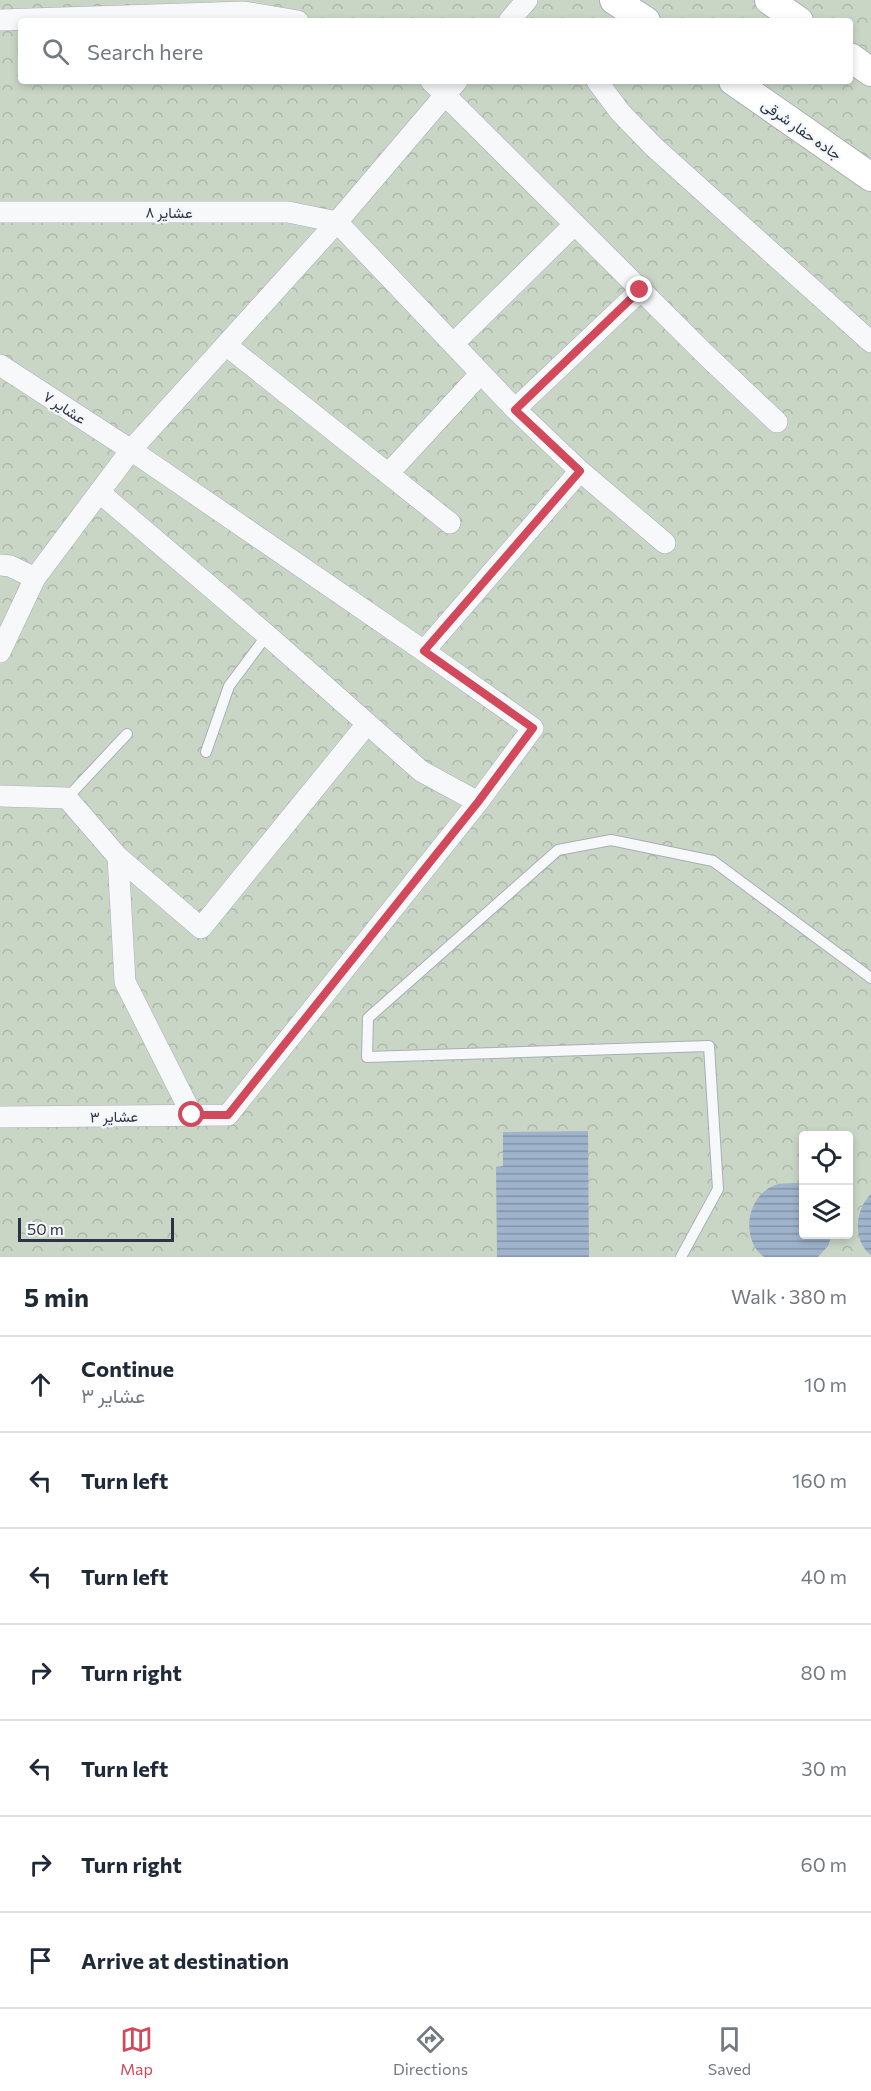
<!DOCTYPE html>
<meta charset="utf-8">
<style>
body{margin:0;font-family:Commissioner,Vazirmatn,sans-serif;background:#f2f2f3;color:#1f2937}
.controls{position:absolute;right:18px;bottom:18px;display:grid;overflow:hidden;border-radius:6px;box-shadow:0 3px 9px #0003}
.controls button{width:54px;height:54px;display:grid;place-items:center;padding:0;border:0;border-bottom:2px solid #e0e1e3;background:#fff;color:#1f2937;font:30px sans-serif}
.scale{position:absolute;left:18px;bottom:15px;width:156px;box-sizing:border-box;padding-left:6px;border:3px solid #2b3445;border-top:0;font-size:16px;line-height:21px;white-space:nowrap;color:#2b3445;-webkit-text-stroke:4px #f4f6f9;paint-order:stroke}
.stop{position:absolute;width:18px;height:18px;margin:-14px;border:4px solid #d1495b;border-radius:50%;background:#fff}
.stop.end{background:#d1495b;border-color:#fff;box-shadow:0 2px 6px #0008}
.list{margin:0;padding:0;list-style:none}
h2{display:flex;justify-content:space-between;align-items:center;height:78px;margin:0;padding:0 24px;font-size:26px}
h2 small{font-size:20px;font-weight:400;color:#747a83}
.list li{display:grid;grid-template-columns:39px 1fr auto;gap:18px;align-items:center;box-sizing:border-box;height:96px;padding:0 24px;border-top:2px solid #e0e1e3}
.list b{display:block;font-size:22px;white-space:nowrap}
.list p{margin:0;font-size:20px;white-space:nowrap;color:#747a83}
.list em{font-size:20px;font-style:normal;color:#747a83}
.icon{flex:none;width:33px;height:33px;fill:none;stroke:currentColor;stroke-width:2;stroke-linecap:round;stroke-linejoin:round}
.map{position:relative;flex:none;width:871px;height:1257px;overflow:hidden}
.search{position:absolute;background:#fff;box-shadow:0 3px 9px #0003;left:18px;right:18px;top:18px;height:66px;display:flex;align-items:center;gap:15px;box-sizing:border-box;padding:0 21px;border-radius:6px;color:#747a83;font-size:22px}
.sheet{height:750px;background:#fff}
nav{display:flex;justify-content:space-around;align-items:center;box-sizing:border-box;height:84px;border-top:2px solid #e0e1e3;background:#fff;font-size:16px;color:#747a83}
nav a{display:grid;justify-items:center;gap:3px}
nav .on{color:#d1495b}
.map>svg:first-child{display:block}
.forest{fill:url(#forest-crowns);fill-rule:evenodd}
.water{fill:url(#water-rules)}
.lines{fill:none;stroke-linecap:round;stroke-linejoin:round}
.service-casing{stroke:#a9aeb7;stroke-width:12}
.minor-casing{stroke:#a9aeb7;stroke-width:22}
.secondary-casing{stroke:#a9aeb7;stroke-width:30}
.service{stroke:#f7f8fa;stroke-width:10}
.minor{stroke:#f7f8fa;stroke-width:21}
.secondary{stroke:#fff;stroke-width:28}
.route{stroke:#d1495b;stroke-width:8}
.labels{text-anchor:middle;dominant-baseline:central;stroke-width:4.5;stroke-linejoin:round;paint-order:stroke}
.street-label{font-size:15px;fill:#2b3445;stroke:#f4f6f9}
</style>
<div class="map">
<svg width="871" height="1257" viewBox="0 0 871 1257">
<defs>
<pattern id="forest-crowns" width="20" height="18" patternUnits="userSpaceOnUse" patternTransform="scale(1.5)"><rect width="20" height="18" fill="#c9d6c5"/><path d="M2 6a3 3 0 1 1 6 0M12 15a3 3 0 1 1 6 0" fill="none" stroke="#adb8ab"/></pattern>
<pattern id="water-rules" width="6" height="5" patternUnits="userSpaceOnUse" patternTransform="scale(1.5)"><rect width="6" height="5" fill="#9fb4cc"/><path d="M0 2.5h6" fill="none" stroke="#8293a7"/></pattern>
</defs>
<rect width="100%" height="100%" fill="#e4e7ec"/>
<!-- forest -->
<path class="forest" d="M0,0H871V1257H0ZM21,21H850V81H21ZM804,1136H848V1234H804Z"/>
<!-- water -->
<path class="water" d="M588,1131L589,1257H497L496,1167L503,1166V1132Z
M798,1183L803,1185L804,1234L832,1235L828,1246L818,1257H764C739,1238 747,1193 778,1184C784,1183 792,1183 798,1183Z
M871,1194V1255C852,1241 855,1209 871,1194Z"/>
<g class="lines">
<defs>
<path id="service" d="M206,752L229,686L267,635
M67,798L127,734
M681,1257L718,1189L709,1046L367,1057L368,1018L558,850L611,840L713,861L871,978"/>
<path id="minor" d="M0,20L244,12L298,21
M509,21L527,0
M431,81L705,354L777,422
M597,81L620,112L654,147L871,342
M0,212H288L337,222L515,409L580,471L424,651
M453,344L575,224
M226,345L450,523
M0,365L131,450L424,651L533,728L478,802L228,1115L0,1117
M515,409L641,290
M580,471L665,543
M388,474L481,373
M99,492L267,635L421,771L478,802
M0,565L10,566L35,578
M0,652L35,578L131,450L337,222L457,81
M0,796L67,798L118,857L125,982L192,1115
M118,857L201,928L367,724"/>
<path id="secondary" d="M614,0L646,21
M769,0L799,21
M850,57L871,72
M733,81L871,177"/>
</defs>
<!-- service casing -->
<use href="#service" class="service-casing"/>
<!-- minor casing -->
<use href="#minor" class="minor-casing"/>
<!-- secondary casing -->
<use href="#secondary" class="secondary-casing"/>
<!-- service -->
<use href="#service" class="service"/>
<!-- minor -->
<use href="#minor" class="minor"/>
<!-- secondary -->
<use href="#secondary" class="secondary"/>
</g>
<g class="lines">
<!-- route -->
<path class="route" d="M192,1115H228L478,802L533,728L424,651L580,471L515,410L640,290"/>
</g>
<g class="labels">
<!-- street labels -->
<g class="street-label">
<text transform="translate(802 129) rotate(35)">جاده حفار شرقی</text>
<text x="169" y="212">عشایر ۸</text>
<text transform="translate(65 407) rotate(33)">عشایر ۷</text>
<text transform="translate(114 1116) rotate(-1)">عشایر ۳</text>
</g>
</g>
</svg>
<div class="controls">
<button><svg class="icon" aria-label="locate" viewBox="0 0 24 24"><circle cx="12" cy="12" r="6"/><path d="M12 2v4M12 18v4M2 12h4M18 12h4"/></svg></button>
<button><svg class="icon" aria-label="layers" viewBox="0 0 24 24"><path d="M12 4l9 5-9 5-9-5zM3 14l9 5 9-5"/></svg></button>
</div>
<div class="scale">50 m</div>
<div class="stop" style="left:192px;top:1115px"></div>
<div class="stop end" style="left:640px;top:290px"></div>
<div class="search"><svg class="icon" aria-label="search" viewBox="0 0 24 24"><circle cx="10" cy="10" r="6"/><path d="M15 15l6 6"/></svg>Search here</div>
</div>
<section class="sheet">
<h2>5 min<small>Walk · 380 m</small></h2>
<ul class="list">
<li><svg class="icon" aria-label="ahead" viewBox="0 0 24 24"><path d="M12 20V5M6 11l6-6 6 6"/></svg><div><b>Continue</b><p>عشایر ۳</p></div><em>10 m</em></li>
<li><svg class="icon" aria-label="left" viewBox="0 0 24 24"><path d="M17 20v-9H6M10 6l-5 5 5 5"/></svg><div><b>Turn left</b></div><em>160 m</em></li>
<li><svg class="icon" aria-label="left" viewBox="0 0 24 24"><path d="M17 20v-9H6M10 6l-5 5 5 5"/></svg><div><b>Turn left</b></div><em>40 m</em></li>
<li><svg class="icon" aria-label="right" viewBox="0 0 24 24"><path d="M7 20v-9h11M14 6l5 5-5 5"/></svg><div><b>Turn right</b></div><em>80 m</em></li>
<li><svg class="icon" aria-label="left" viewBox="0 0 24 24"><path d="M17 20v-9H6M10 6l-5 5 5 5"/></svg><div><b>Turn left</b></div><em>30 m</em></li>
<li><svg class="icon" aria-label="right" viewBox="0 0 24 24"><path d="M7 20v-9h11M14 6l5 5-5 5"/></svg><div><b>Turn right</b></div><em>60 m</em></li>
<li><svg class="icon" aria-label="arrive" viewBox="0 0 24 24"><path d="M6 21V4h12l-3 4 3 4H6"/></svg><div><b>Arrive at destination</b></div></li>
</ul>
</section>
<nav>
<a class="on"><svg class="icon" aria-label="map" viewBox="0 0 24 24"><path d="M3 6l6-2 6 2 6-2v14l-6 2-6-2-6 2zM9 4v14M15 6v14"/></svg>Map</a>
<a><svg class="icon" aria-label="directions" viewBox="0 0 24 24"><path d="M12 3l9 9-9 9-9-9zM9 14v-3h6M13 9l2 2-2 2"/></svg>Directions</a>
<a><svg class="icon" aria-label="saved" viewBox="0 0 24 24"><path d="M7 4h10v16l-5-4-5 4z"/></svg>Saved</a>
</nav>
